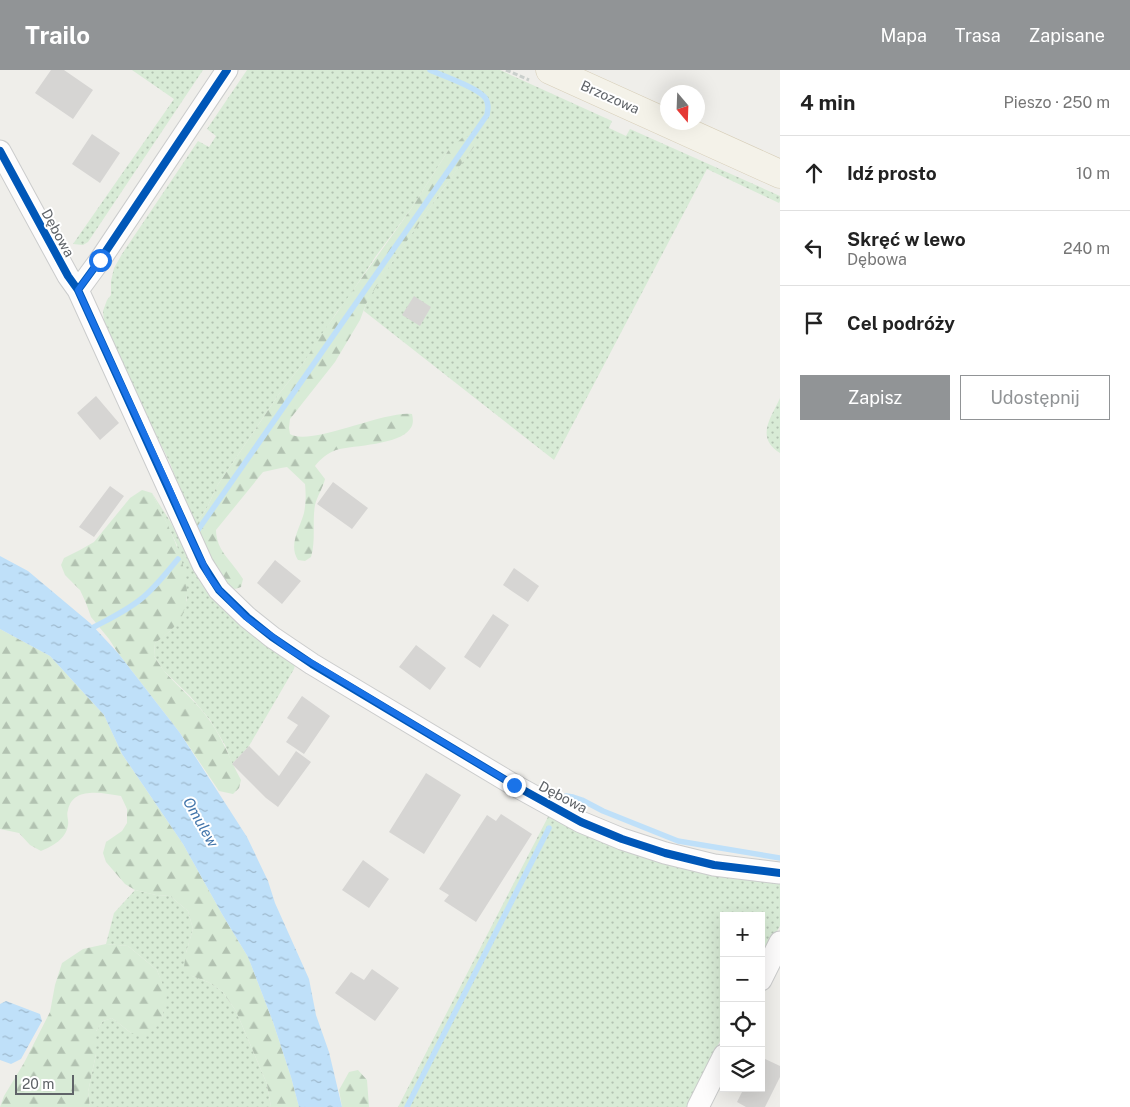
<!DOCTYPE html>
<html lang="pl">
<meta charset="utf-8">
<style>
body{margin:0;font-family:"Public Sans",sans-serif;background:#f6f6f6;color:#222}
.controls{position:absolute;right:15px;bottom:15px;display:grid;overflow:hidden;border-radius:0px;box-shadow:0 5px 20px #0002}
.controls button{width:45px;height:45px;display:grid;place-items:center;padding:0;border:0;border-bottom:1px solid #e0e0e0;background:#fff;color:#222;font:25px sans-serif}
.compass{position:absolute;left:660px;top:15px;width:45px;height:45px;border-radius:50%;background:#fff;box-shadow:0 5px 20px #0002;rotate:161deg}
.scale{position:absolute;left:15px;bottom:12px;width:59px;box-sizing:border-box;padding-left:5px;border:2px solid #5f6368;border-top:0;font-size:14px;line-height:18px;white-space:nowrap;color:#5f6368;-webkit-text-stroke:4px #fff;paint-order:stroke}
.stop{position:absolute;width:15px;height:15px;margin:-11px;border:4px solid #1a73e8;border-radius:50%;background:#fff}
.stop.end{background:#1a73e8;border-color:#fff;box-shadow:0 1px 5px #0008}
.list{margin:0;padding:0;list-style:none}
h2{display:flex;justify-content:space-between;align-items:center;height:65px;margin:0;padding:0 20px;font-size:21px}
h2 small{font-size:16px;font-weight:400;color:#767676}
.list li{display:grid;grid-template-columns:32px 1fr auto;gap:15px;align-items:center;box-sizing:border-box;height:75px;padding:0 20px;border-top:1px solid #e0e0e0}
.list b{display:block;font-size:19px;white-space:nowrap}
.list p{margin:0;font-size:16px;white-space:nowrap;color:#767676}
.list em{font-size:16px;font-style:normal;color:#767676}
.actions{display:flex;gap:10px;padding:15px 20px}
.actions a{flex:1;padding:11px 0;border:1px solid #919496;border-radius:0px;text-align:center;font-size:18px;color:#919496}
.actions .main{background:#919496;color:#fff}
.icon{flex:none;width:28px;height:28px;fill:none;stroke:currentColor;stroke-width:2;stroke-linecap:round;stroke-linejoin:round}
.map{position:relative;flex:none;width:780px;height:1037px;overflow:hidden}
header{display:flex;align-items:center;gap:30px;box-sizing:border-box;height:70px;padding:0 25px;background:#919496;color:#fff}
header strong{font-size:24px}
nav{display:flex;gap:28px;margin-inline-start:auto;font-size:18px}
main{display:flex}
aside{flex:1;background:#fff}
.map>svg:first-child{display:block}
.grass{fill:url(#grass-dots)}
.forest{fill:url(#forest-firs)}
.water{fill:url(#water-ripples)}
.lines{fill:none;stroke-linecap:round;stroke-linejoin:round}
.stream{stroke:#bfe0f9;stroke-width:5.5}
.building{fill:#d6d5d3}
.minor-casing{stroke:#cbcccc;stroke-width:23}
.major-casing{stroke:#d7ceb8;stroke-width:29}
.path{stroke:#cacfcc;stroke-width:3;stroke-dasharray:5 2.5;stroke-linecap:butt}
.minor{stroke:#fdfcfc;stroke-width:21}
.major{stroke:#f4f2e9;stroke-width:28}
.cycleway-casing{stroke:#fff;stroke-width:11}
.cycleway{stroke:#0057b8;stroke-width:8}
.route{stroke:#1a73e8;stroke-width:6}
.labels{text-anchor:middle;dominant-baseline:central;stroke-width:4;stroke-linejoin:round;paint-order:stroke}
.street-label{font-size:14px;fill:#5f6368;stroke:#fff}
.water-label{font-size:15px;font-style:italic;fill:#4174aa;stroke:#fff}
</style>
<header>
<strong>Trailo</strong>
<nav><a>Mapa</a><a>Trasa</a><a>Zapisane</a></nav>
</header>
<main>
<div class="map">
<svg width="780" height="1037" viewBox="0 0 780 1037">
<defs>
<pattern id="grass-dots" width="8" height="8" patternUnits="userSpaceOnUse" patternTransform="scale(1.25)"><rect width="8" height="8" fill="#d8ebd6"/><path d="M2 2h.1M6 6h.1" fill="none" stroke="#b2c2b1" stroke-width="1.8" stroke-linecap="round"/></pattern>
<pattern id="forest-firs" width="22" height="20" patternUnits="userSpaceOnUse" patternTransform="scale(1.25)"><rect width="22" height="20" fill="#d8ebd6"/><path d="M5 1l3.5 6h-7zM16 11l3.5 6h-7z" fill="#b2c2b1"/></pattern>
<pattern id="water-ripples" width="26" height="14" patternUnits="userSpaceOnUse" patternTransform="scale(1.25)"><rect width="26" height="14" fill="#bfe0f9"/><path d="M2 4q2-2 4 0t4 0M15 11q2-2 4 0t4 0" fill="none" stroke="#9eb9cd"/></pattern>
</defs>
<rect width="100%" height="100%" fill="#efeeea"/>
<!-- grass -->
<path class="grass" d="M132,0H203L88,172L83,175L73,174L174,29Z
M247,0H500L612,51L609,58L626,66L630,59L780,126V131L779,133L707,99L554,390L364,241C368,223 385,203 395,188C421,150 446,113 474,77L448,81L411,139L376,186L346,231L337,242L304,292L279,324L217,416L207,438L199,449L198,460L193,454L170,393L127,306L104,252L103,241L107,230L111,225V211L114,198L122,184L198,71L209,77L216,66L207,59Z
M780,328V383C755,367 771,348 780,328Z
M152,423L170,451L194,498L295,595L294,599L249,676L232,694L225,675L210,650L190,626L164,601L154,586L155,573L170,561L181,547L187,529L177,475Z
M549,745L780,813V856L761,889V846H724V963L687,1037H398Z
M135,820L156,825L170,826L188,841L193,859L186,883L192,906L208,912L222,921L236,941L267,1014L271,1037H90L88,1022L96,984V961L103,951L112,948L131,963L162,948L166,925L157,900L128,876L106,874L114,843Z"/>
<!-- forest -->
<path class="forest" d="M470,66L474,71V77L442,120L380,210L366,234L360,250L335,292L290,349L289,358L290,364C309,377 385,340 412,344C413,349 414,354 410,359C399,375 355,375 336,380C328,383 320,389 315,396L325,409C323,418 317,426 315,435C312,453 316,470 311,487L305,491L298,490C288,475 300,458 304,443C306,433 306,423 305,414L287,397L281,398L263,402L216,460C216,481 233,492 243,509L241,517L235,519L226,517L199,468L197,454L199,449L207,438L217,416L244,376L279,324L304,292L321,265L411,139L448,81L463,67Z
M142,420L152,423C168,456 199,510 182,546C176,557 165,566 155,573L154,586C157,591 161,597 165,602C180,619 197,632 210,651C223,669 230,690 241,710L239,718L233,724L219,721L180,663L118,583L109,569L91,547L86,533L80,520L65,505L61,495L64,488L80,480L94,472L130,428Z
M0,559L50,586L104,645L122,684L183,774L222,844L248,887L273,952L291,1007L299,1037H271L267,1014L236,941L222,921L208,912L192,906L184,897L186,883L193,859L188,841L170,826L156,825L135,820L125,814L106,792L103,783L106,772L122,761L127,753V739L121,726C103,723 73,716 68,740C66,745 69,750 68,755C66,769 53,776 41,781L30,775L19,763L0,759Z
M106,874L128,876L157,900L167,925L162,948L154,960L143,965L131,963L112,948L103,951L96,961V984L88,1022L90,1037H0L4,1026L24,993L50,942L55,915L62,893L83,879Z
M358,1000L367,1010L369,1037H342L339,1020L349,1002Z"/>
<!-- water -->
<path class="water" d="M0,486L28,501L90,553L118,583L180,663L247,767L268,811L275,833L309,909L316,945L329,982L342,1037H299L291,1007L273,952L248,887L222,844L183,774L122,684L104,645L50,586L0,559Z
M6,931L40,944L42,951L21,989L11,994L0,990V934Z"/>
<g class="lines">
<!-- stream -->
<path class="stream" d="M198,460L487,45C488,39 489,35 486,29C480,18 443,6 430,0
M94,557C109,549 126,541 141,529C155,518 166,503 178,489
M563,729L566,726L573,727L582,730L603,741L678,771L780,788
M407,1037L449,954L549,758"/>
</g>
<!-- building -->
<path class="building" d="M51,0H64L93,20L73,49L35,23Z
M92,64L120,83L100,113L72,94Z
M414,226L431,237L420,256L402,245Z
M96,326L119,353L100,370L77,343Z
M333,412L368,438L352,459L317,434Z
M110,416L124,426L94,467L79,457Z
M275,490L301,511L282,534L257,513Z
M514,498L539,516L528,532L503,515Z
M493,544L509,555L480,598L464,587Z
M416,575L446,598L430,620L399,597Z
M302,626L330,646L304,684L286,672L298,655L287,648Z
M249,676L279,706L296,681L311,692L278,737L266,728L232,694Z
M426,703L461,725L424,784L389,762Z
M501,744L532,764L476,852L444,831L449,825L439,819L487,745L496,751Z
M363,790L389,809L369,838L342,820Z
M372,899L399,918L375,951L335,923L351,902L364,910Z
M761,987L780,996V1007L765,1037H746L737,1032L744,1018H761Z"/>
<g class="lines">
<defs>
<path id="minor" d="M0,81L68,206L78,220L203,495L219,520L247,547L272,567L312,594L514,715L581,752L622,769L665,783L714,795L780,803
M78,220L100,190L227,0
M761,910L780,872
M698,1037L724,985"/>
<path id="major" d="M550,0L780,104"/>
</defs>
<!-- minor casing -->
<use href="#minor" class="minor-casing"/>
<!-- major casing -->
<use href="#major" class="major-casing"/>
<!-- path -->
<path class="path" d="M506,0L529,10"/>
<!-- minor -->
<use href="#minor" class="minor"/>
<!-- major -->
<use href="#major" class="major"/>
<defs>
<path id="cycleway" d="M0,81L68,206L78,220L203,495L219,520L247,547L272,567L312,594L514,715L581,752L622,769L665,783L714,795L780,803
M78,220L100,190L227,0"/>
</defs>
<!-- cycleway casing -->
<use href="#cycleway" class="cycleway-casing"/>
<!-- cycleway -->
<use href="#cycleway" class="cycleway"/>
</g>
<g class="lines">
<!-- route -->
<path class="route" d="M100,190L78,220L170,420L191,469L209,506L219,520L247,548L292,581L514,715"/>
</g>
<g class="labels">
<!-- street labels -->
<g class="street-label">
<text transform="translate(610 27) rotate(24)">Brzozowa</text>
<text transform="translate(58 163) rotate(61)">Dębowa</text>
<text transform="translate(563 727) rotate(28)">Dębowa</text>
</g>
<!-- water labels -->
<g class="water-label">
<text transform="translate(201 752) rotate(60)">Omulew</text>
</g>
</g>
</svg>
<div class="controls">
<button>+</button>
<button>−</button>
<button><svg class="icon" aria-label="locate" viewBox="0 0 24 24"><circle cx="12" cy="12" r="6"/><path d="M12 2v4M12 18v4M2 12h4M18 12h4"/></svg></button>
<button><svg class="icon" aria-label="layers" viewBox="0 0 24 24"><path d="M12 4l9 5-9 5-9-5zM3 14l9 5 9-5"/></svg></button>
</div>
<svg class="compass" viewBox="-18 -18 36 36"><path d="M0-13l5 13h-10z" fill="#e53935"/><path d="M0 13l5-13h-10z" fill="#767676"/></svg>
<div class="scale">20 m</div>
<div class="stop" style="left:100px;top:190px"></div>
<div class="stop end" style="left:514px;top:715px"></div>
</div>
<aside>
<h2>4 min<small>Pieszo · 250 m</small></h2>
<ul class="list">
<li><svg class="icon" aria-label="ahead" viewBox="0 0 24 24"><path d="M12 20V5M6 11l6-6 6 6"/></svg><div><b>Idź prosto</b></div><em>10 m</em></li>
<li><svg class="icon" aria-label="left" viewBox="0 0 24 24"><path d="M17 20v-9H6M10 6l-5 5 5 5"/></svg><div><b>Skręć w lewo</b><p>Dębowa</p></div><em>240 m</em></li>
<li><svg class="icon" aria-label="arrive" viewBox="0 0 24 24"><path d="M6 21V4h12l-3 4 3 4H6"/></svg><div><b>Cel podróży</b></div></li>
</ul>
<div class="actions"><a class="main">Zapisz</a><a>Udostępnij</a></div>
</aside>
</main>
